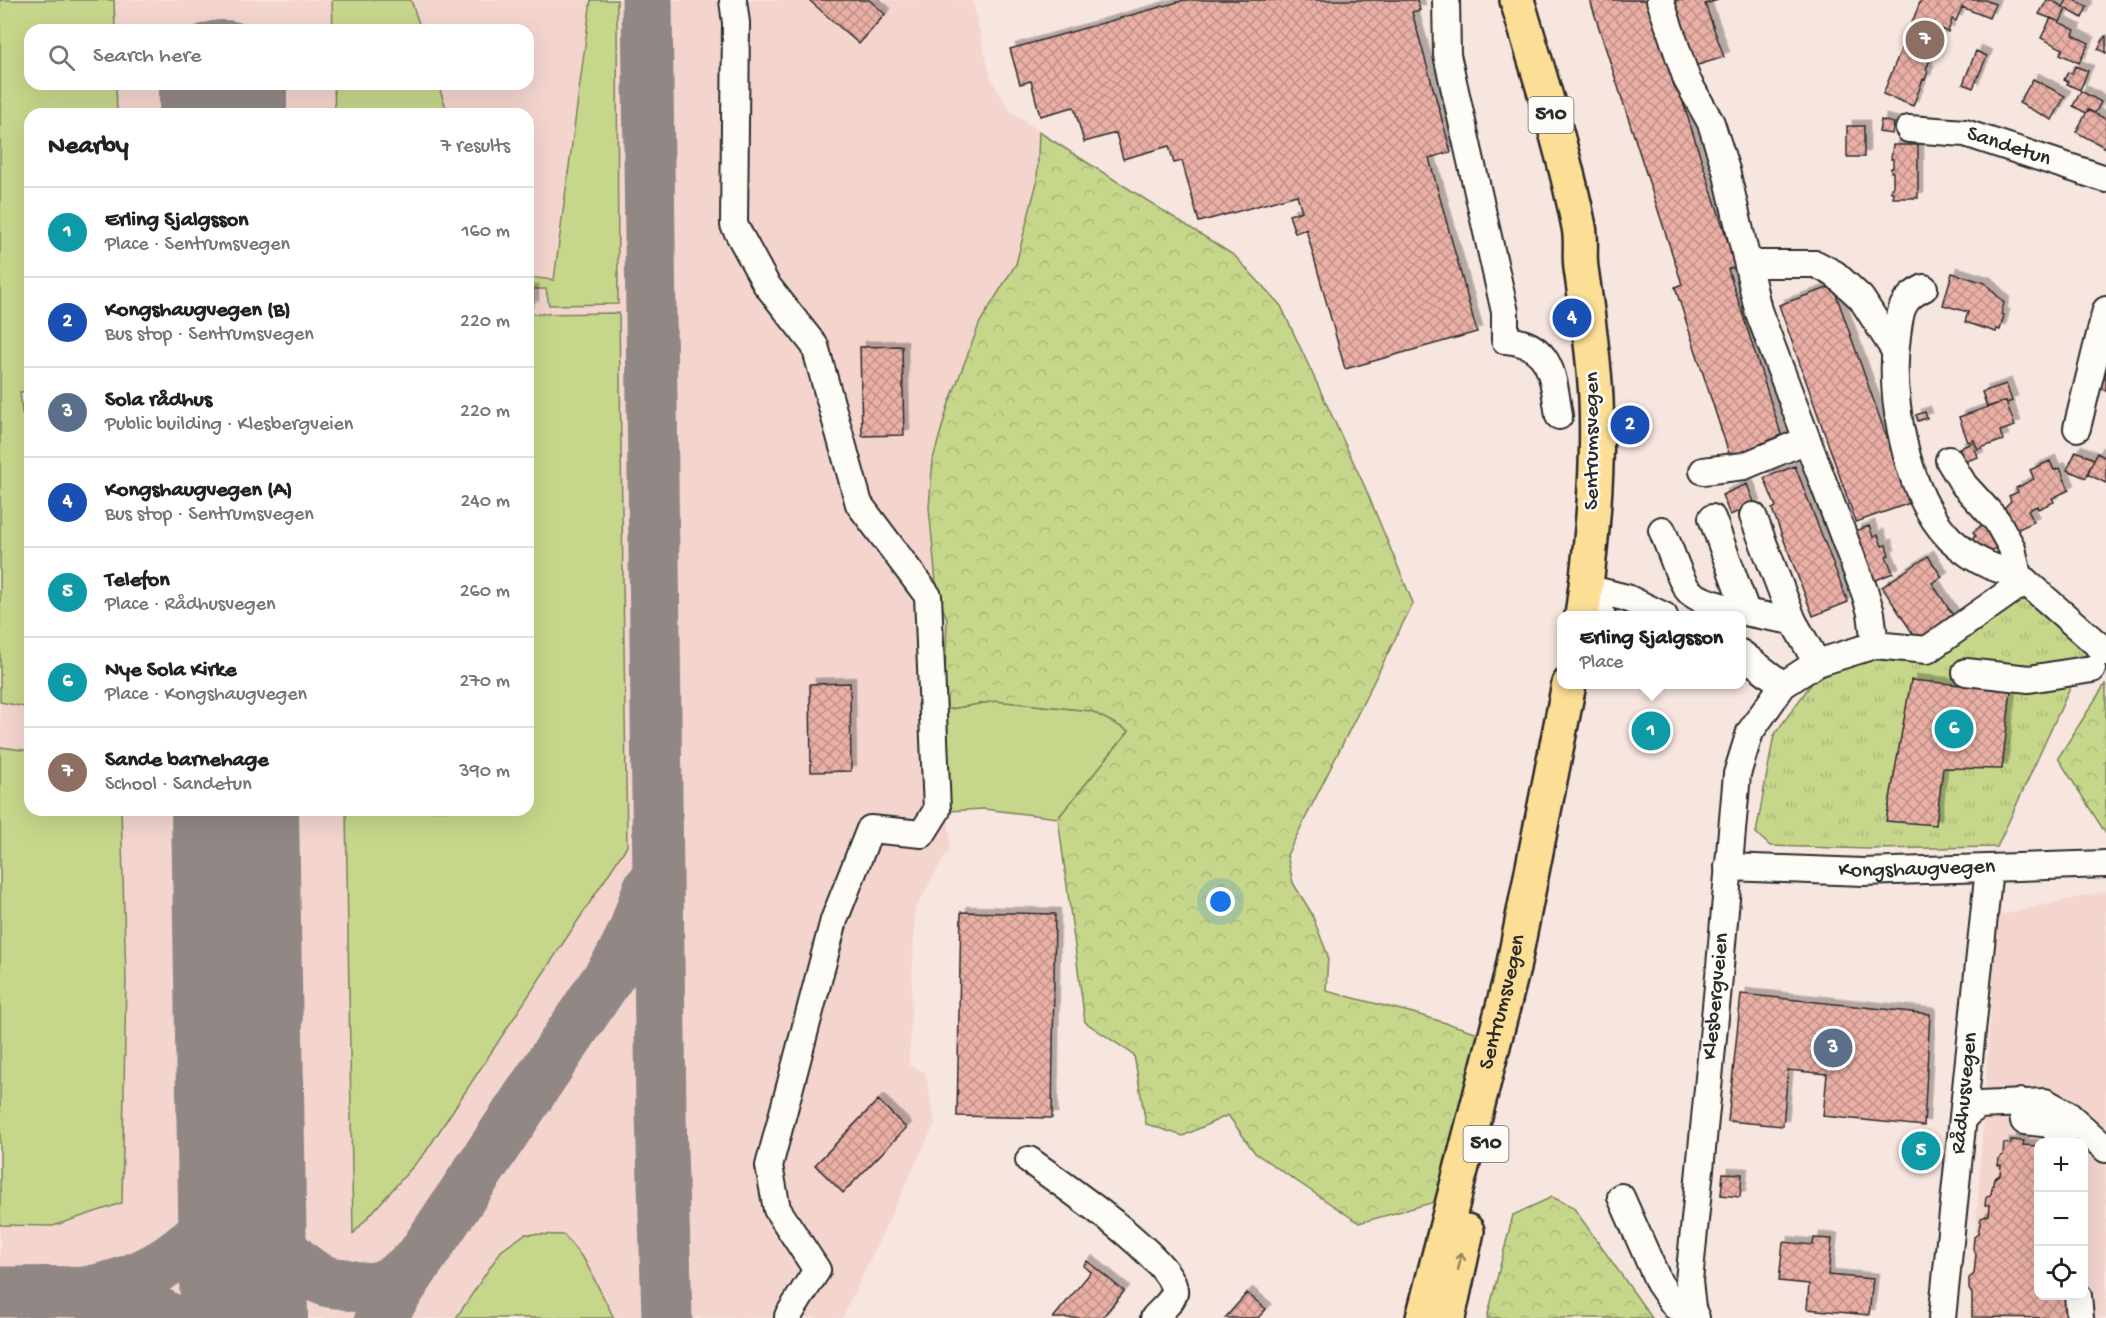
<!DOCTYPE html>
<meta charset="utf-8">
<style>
body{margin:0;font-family:"Gochi Hand",sans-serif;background:#f2f2f2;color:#222}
.controls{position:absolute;right:18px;bottom:18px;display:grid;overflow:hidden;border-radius:12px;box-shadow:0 6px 24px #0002}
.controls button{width:54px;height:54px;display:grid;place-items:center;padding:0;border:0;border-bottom:2px solid #e0e0e0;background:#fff;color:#222;font:30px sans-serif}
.you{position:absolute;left:1221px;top:902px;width:21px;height:21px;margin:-15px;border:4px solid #fff;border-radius:50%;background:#1a73e8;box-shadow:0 0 0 9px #1a73e833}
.badge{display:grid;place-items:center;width:39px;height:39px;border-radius:50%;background:#c8321e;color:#fff;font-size:20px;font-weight:700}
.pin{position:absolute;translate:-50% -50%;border:3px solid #fff;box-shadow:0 2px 6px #0006}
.popup{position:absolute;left:1557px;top:611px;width:189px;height:78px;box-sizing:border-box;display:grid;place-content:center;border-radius:12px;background:#fff;filter:drop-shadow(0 2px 4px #0005);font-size:20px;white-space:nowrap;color:#767676}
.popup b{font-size:22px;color:#222}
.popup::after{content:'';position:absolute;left:50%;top:100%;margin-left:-12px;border:12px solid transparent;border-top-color:#fff}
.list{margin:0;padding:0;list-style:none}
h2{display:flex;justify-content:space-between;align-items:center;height:78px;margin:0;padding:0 24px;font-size:26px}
h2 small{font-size:20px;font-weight:400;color:#767676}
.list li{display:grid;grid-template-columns:39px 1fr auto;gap:18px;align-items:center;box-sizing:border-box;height:90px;padding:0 24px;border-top:2px solid #e0e0e0}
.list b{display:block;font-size:22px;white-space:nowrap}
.list p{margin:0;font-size:20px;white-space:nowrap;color:#767676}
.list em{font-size:20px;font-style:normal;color:#767676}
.icon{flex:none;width:33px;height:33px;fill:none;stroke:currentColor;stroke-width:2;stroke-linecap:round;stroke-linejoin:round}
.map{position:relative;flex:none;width:2106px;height:1318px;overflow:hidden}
.search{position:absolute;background:#fff;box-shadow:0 6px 24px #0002;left:24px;top:24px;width:510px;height:66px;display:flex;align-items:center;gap:15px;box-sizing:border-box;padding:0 21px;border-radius:18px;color:#767676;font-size:22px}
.panel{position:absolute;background:#fff;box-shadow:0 6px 24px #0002;left:24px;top:108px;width:510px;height:708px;border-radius:18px}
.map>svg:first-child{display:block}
.built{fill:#f3d5ce;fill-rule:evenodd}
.green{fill:#c6d78b;stroke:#78815b;stroke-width:1.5}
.forest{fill:url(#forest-crowns);stroke:#78815b;stroke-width:1.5}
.park{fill:url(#park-tufts);stroke:#78815b;stroke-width:1.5}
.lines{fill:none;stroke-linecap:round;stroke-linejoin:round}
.taxiway{stroke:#918885;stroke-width:51}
.runway{stroke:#918885;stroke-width:128}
.building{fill:url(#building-cross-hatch);stroke:#2b2b2b;stroke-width:1.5;filter:url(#shadow)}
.minor-casing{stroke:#2b2b2b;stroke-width:30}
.major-casing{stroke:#2b2b2b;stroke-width:38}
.minor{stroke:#fdfcf7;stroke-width:26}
.major{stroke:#fcde96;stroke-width:33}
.oneway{stroke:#948460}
.labels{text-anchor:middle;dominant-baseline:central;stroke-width:5;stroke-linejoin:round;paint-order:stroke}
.shield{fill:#fdfcf7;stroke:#6a6a68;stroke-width:1.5}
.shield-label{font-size:21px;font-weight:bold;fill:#2b2b2b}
.street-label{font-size:22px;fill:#2b2b2b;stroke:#fdfcf7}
</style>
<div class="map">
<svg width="2106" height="1318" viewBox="0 0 2106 1318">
<defs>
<pattern id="forest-crowns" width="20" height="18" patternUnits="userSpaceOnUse" patternTransform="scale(1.5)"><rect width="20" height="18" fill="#c6d78b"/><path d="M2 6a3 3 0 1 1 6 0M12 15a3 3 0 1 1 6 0" fill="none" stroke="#aab978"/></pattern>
<pattern id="park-tufts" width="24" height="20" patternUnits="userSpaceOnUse" patternTransform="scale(1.5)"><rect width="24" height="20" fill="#c6d78b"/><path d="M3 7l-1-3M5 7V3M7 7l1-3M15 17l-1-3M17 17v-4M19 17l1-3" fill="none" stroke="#aab978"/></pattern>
<pattern id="building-cross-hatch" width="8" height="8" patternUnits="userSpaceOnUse" patternTransform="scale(1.5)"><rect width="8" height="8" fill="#eab0a6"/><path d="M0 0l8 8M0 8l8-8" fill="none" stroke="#be8f87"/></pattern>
<filter id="shadow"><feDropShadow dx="5.5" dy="-5.5" stdDeviation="0" flood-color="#0004"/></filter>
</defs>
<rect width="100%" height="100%" fill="#f7e5df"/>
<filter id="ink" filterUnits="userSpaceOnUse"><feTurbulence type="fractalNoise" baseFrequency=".0167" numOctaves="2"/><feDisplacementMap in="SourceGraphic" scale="12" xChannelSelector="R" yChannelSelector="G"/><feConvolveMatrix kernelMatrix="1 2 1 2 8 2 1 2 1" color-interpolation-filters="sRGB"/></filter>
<g filter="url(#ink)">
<!-- built -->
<path class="built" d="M0,0H972L991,79L1010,110L1039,132L1037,182L1016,264L980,322L933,459L930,483L929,507L937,593L947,619L944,710L950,848L915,909L909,1065L925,1072L935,1123L842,1318H0ZM30,30H528V84H30ZM30,114H528V810H30Z
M2106,891V1318H1970L1997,916ZM2038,1142H2084V1296H2038Z"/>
<!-- green -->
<path class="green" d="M0,0H114L115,30H30V84H116L117,114H30V391L20,392L22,413L30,414V708L0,702Z
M332,0H411L421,30H333Z
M591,0H617L618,304L549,305L546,289H528V277L554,280Z
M334,84H438L448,114H335Z
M619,313L627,846L425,1153L353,1234L346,810H528V314Z
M996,701L1092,711L1129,731L1058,818L984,809L948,811L944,710Z
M0,747L30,751V810H121L126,978L122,1203L53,1226L0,1225Z
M525,1234L564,1235L585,1261L614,1318H456L501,1251Z"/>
<!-- forest -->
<path class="forest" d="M1039,132L1235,256L1281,306L1364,485L1413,603L1287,855L1293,883L1311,912L1328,956L1326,991L1413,1013L1482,1034L1463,1122L1435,1202L1359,1223L1255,1153L1228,1115L1183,1136L1146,1124L1134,1055L1085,1022L1058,818L1129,731L1091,711L996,701L944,710L947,619L937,593L929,507L933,459L948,406L980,322L1016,264L1037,182Z
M2105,684L2106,685V834L2058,758Z
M1552,1197L1573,1207L1652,1318H1487L1513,1215Z"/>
<!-- park -->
<path class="park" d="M2006,600H2033L2089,647L1997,847L1870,849L1770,846L1756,833L1774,735L1812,683L1844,661L1878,652Z"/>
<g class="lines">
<!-- taxiway -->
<path class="taxiway" d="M647,0L661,1114L667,1318
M242,1190C261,1221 289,1268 326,1281C331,1283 338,1283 344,1284C355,1287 370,1289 380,1286C396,1281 407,1270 418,1260
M0,1292C57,1292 118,1285 168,1318
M85,1292C170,1277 233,1226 241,1136
M380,1318L619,961L633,933L648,889"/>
<!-- runway -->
<path class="runway" d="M223,84V114
M235,810L244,1318"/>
</g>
<!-- building -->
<path class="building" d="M809,0H869L885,14L859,44Z
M1185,0H1417L1420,10L1412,12L1451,152L1429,158L1477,332L1345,369L1306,229L1295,233L1289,215L1302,211L1297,195L1199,222L1182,161L1174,163L1169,146L1123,159L1116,133L1084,142L1074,107L1040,116L1031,81L1020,84L1010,49Z
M1590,0H1650L1736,267L1728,269L1784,443L1731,460L1675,287L1682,284Z
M1668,0H1718L1705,4L1724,57L1688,68Z
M1921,0H1985L1995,4L1989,18L1962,7L1956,21L1952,19L1948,32L1942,29L1926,70L1928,71L1925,80L1923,79L1913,106L1883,94Z
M2047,0H2052L2066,9L2060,22L2039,14Z
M2067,0H2075L2087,7L2082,18L2063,7Z
M2051,18L2075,30L2073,35L2089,43L2079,63L2060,54L2063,49L2041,38Z
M2105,36H2106V53L2098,49Z
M1976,51L1987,56L1973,88L1963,84Z
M2075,66L2088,71L2080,90L2067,84L2068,82L2064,80L2068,72L2072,74Z
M2033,79L2065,96L2052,120L2019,103Z
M2081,91L2101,102L2095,113L2088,110L2086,113L2073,106Z
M2088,110L2106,119V148L2076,132Z
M1881,120L1894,123L1892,134L1879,132Z
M1847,126H1864V157H1847Z
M1893,145H1918V198H1893V192H1891V188H1893V172H1891V168H1893V159H1891Z
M1952,273L1985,283L2004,303L2001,314L2004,315L2000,330L1997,329L1996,332L1965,322L1968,312L1943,305Z
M1833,286L1910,503L1856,522L1779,305Z
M528,290H533V306H529V309Z
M902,346L904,435L862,436L860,347Z
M2102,367L2106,369V391L2095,386Z
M2006,384L2012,401L2007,403L2006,401L1987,407L1982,392Z
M2006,401L2015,426L2000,431L2003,440L1978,449L1974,440L1968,442L1959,417Z
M1925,412L1927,418L1918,421L1916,415Z
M1973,443L1978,457L1964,462L1959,448Z
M2076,451L2094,459L2086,478L2067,470Z
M2097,453L2106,458V483L2087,474Z
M2050,461L2054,470L2060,468L2069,490L2052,498L2054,502L2038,509L2037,506L2028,510L2034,522L2014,531L2004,508L2011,501L2009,496L2018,492L2016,488L2034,479L2030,470Z
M1795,466L1848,602L1813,616L1772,509L1776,507L1764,478Z
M1747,484L1755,505L1730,515L1722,495Z
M1985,523L2000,545L1988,553L1968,541L1976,536L1973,532Z
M1869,526L1873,537L1878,535L1882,546L1886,545L1889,555L1886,556L1893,573L1871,582L1856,543L1860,542L1856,531Z
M1928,556L1942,577L1932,583L1958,623L1921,646L1882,587Z
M1911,680L2011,690L2002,769L1943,768L1936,825L1886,821Z
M850,683L851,771L811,772L810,684Z
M961,912L1055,914L1052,1118L957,1116Z
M1741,994L1930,1014L1924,1126L1823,1116L1827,1074L1788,1070L1783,1126L1728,1121Z
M878,1100L906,1128L843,1193L815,1165Z
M2011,1140L2024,1141L2023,1145L2038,1146V1296H2071L2072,1318L1972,1317V1294L1969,1289V1278L1974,1274L1976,1254L1973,1249L1974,1237L1978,1234L1981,1218L1989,1215L1990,1205H1985L1986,1198L1991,1194L1994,1178L2000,1175L2001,1165H1998L1999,1158L2003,1155L2004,1143L2011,1144Z
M1723,1173L1742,1174L1740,1197L1721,1195Z
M1814,1238L1832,1239L1828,1275L1873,1279L1869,1315L1807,1309L1809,1284L1779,1281L1783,1242L1813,1245Z
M1087,1261L1124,1291L1102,1318H1053L1091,1272L1083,1266Z
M1247,1293L1266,1309L1258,1318H1225Z"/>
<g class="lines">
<defs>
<g id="minor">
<path d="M733,0L736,23L734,225L766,284L815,346L859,504L928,596L937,810L922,834L870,829L834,920L769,1166L777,1209L817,1270L788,1316V1318"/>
<path d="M1446,0L1447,55L1505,312V340C1552,343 1553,377 1559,416"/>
<path d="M1660,0L1687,80L1711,123L1726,170L1746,257L1756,264H1816L1835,274L1861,298L1895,351"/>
<path id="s1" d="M1909,129L1965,133L2106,179"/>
<path d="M1746,257L1758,310L1865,593L1871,613L1875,645"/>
<path d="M1924,288C1900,299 1900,313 1897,336C1888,396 1906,494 1950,539C1961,549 1974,559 1988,565C2000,570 2014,573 2025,581L2106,652"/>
<path d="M2077,428L2106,310"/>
<path d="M1949,460L1964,485L1997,521L2012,548L2018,576"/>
<path d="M1703,471L1744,466L1807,440"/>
<path d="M1712,518L1746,611"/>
<path d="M1662,530C1668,543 1680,581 1688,590C1704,608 1768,616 1793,621"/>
<path d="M1602,616L1584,599L1603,592L1627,598L1664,616"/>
<path d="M1741,653L1783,685"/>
<path d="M1817,663L1875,645L1927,650L2025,581"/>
<path d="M1966,672L2029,679L2092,669"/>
<path id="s2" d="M1728,867L1863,872L2106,864"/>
<path d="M2021,1102L2024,1121L2051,1124L2063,1142"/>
<path d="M1964,1116L1979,1105L2045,1102L2067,1114L2106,1149"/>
<path d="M1029,1160C1054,1179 1180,1263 1174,1293C1172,1302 1160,1311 1154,1318"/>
<path d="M1621,1197L1659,1283L1675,1306L1692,1309"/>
<path d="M2078,1296L2080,1318"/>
<path id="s3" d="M1696,1318L1692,1309L1689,1281L1720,966L1737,774L1750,732L1783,685L1817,663L1793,621L1753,516"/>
<path id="s4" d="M1942,1318L1989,868"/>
</g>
<g id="major">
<path d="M1517,0C1539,75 1564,150 1579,227C1582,241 1579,255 1581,268C1587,311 1594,355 1596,399C1599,471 1592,544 1582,616"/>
<path id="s5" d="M1423,1318L1513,968L1569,684"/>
<path d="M1448,1318L1467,1231"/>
</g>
</defs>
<!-- minor casing -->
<use href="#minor" class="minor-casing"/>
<!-- major casing -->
<use href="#major" class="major-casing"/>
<!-- minor -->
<use href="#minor" class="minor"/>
<!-- major -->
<use href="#major" class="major"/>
</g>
<!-- one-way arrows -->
<defs><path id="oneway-shaft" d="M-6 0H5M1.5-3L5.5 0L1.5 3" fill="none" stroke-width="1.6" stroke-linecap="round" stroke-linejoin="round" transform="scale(1.5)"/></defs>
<use class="oneway" href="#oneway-shaft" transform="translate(1460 1261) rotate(-78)"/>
</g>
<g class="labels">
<!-- shield labels -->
<g class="shield">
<rect x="1528.5" y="97" width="45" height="36" rx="4.5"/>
<rect x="1463.5" y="1126" width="45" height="36" rx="4.5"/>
</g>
<g class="shield-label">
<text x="1551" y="115">510</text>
<text x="1486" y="1144">510</text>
</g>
<!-- street labels -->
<g class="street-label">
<text stroke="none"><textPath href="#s1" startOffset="102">Sandetun</textPath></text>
<text transform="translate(1593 441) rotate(-90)">Sentrumsvegen</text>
<text stroke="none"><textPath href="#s2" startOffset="189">Kongshaugvegen</textPath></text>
<text stroke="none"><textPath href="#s3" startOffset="324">Klesbergveien</textPath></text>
<text stroke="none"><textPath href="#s5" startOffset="326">Sentrumsvegen</textPath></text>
<text stroke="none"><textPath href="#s4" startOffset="226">Rådhusvegen</textPath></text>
</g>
</g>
</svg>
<div class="controls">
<button>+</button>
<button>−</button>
<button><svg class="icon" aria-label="locate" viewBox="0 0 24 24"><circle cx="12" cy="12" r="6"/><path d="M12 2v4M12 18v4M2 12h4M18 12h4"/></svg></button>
</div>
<div class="you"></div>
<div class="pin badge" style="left:1651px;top:731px;background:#0f9aa8">1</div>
<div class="popup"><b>Erling Sjalgsson</b>Place</div>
<div class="pin badge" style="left:1630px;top:425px;background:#1a4fb4">2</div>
<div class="pin badge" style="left:1833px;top:1048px;background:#5c6f8a">3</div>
<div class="pin badge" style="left:1572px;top:318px;background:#1a4fb4">4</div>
<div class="pin badge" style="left:1921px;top:1151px;background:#0f9aa8">5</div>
<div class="pin badge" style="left:1954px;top:729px;background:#0f9aa8">6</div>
<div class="pin badge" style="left:1925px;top:40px;background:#8d6e63">7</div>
<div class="search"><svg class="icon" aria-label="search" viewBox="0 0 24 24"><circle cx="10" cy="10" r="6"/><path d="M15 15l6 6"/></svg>Search here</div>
<section class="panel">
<h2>Nearby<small>7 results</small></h2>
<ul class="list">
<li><span class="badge" style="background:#0f9aa8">1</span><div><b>Erling Sjalgsson</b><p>Place · Sentrumsvegen</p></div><em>160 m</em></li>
<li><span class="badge" style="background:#1a4fb4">2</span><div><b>Kongshaugvegen (B)</b><p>Bus stop · Sentrumsvegen</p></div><em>220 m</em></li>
<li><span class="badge" style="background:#5c6f8a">3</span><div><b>Sola rådhus</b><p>Public building · Klesbergveien</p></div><em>220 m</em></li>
<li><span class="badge" style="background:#1a4fb4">4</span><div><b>Kongshaugvegen (A)</b><p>Bus stop · Sentrumsvegen</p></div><em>240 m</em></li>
<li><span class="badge" style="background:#0f9aa8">5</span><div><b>Telefon</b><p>Place · Rådhusvegen</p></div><em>260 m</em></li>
<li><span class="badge" style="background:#0f9aa8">6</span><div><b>Nye Sola Kirke</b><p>Place · Kongshaugvegen</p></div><em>270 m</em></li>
<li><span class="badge" style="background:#8d6e63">7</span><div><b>Sande barnehage</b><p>School · Sandetun</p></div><em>390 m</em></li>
</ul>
</section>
</div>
